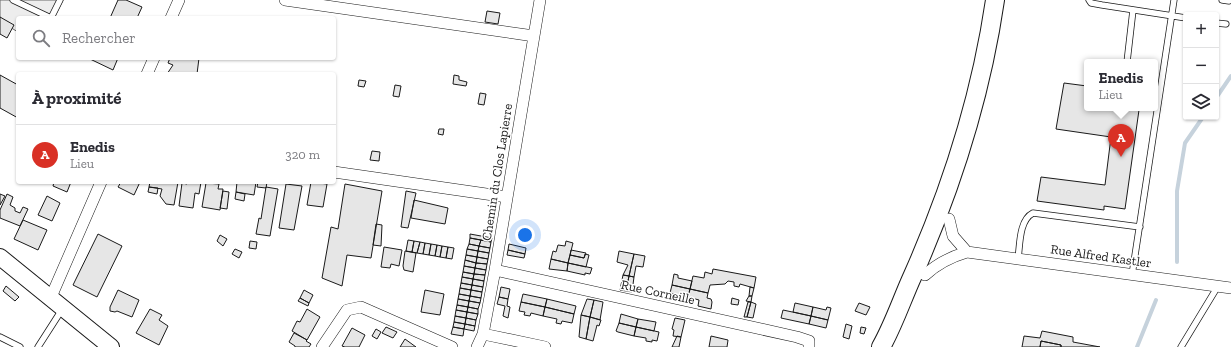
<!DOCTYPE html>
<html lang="fr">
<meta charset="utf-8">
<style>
body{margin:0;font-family:"Zilla Slab",serif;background:#f7f7f7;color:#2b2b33}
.controls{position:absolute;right:12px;top:12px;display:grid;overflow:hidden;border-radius:4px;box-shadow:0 1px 3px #0004}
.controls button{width:36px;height:36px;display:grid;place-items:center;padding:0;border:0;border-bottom:1px solid #e1e1e2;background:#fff;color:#2b2b33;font:20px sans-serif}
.you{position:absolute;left:525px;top:235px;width:14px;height:14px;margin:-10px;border:3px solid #fff;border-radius:50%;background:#1a73e8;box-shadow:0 0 0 6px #1a73e833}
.badge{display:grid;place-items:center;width:26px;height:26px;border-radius:50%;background:#d93025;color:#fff;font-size:13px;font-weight:700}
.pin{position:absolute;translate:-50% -33px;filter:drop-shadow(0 1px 2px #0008)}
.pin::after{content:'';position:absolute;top:21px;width:14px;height:12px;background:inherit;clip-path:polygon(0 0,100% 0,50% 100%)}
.popup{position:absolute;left:1084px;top:59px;width:74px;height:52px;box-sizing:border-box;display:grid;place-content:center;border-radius:4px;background:#fff;filter:drop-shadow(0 1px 3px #0005);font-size:13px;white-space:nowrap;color:#7c7c81}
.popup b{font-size:15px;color:#2b2b33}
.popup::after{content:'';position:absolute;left:50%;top:100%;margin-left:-8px;border:8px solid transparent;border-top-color:#fff}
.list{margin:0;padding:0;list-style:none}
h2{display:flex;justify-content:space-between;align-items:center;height:52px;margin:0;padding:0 16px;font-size:17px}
h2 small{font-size:13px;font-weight:400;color:#7c7c81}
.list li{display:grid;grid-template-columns:26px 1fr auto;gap:12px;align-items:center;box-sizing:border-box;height:60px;padding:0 16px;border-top:1px solid #e1e1e2}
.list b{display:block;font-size:15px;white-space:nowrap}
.list p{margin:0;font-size:13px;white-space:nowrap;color:#7c7c81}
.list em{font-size:13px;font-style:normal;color:#7c7c81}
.icon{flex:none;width:22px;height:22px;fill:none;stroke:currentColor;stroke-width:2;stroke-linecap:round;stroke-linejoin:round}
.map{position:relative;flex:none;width:1231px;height:347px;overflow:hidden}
.search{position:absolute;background:#fff;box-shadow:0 1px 3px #0004;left:16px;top:16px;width:320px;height:44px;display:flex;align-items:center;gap:10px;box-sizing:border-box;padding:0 14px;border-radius:4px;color:#7c7c81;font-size:15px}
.panel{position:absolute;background:#fff;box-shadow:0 1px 3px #0004;left:16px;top:72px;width:320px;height:112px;border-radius:4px}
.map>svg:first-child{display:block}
.parking{fill:#ededed;stroke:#6a6a6a}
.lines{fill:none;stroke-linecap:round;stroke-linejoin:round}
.stream{stroke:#c6d2dc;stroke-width:4}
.building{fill:#e6e6e6;stroke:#1a1a1a}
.service-casing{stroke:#1a1a1a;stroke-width:7}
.minor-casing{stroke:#1a1a1a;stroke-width:12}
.secondary-casing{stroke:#1a1a1a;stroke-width:18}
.primary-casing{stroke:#1a1a1a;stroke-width:20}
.service{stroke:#fff;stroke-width:5.5}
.minor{stroke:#fff;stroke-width:11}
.secondary{stroke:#fff;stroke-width:16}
.primary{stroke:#fff;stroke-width:18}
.labels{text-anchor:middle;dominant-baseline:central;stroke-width:3;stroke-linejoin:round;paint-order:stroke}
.street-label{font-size:13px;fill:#1a1a1a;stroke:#fff}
</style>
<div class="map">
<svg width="1231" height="347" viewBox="0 0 1231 347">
<rect width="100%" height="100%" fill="#fff"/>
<!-- parking -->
<path class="parking" d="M0,0H63L54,18H18V32L0,21Z"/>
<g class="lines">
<!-- stream -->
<path class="stream" d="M1216,98L1231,76
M1177,262V191L1185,143L1203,117
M1137,347L1156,300"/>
</g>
<!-- building -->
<path class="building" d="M118,0H126L142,7L137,18H110Z
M487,11L500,13L498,24L485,22Z
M0,17L14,25L7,38L0,34Z
M91,58H118L113,70L90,59Z
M170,58H199L197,74H167L173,65L168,63Z
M0,75L18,85V118L0,108Z
M454,75L459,76V80L467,82L466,86L453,84Z
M359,80L366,81L364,87L358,86Z
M1064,83L1087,86V108L1139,110L1125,209L1104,206V210L1037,201L1041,177L1105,185L1111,137L1056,129Z
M395,85L401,86L399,97L393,96Z
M480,93L486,94L484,105L478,104Z
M439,129H444L443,135L438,134Z
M372,151L380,152L379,161L370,160Z
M54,182H71L67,192L53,186Z
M121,182H140L134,195L118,187Z
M150,182H178L174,205L166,204L160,196L162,189L149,187Z
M188,182H201L199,194L195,193L193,208L179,206L182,183L187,184Z
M237,182H256L254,195L236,192Z
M258,182H267L266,188L257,187Z
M311,182L327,184L323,207L307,205Z
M206,183L219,184L218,189H223L220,210L202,207Z
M286,184L302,186L294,230L279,228Z
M345,184L382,191L371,258L347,255L342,286L322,278L331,227L338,229Z
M149,187L158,188L157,194L148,192Z
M266,187L278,189L270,236L256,234L259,218L261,219Z
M223,191L229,192L227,209L220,208Z
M406,191L416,193L408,228L401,227Z
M236,192L245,194L244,201L235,199Z
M0,194L5,196L0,205Z
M7,194L13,197L10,205L15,208V211L20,213L23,207L28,209L20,226L0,218V210Z
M47,196L60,203L52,221L38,215Z
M414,200L448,208L445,224L411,218Z
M23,220L47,230L38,250L14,239Z
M376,224L382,225L381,246L373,245Z
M98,234L122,246L97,297L73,285Z
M470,234L492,238L491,242L470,238Z
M220,235L227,239L223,246L217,241Z
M470,238L481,240L479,246L469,244Z
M408,240L414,241L412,252L406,251Z
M481,240L491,242L490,248L479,246Z
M250,241L257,242L256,249L249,248Z
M414,241L420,242L417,253L412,252Z
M566,241L573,243L568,263L551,259L553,251L556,252L558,245L565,246Z
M420,242L425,243L423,254L417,253Z
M425,243L431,244L429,255L423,254Z
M431,244L437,245L435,256L429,255Z
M469,244L479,246L478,251L467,249Z
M509,244L526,248L525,254L508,250Z
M437,245L442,246L440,257L435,256Z
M442,246L448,247L446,258L440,257Z
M479,246L490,248L489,253L478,251Z
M384,247L402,250L399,266L391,264L390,268L381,267Z
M448,247L454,248L452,259L446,258Z
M235,249L242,252L239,258L232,254Z
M467,249L478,251L477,257L466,255Z
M508,250L525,254L524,258L507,255Z
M571,250L586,253L584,258L570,255Z
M405,251L416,253L413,272L404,270L403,266Z
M478,251L489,253L488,259L477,257Z
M619,251L634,254L629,276L623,275L628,265L617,262Z
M585,254L589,255L586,267L568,263L570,255L584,258Z
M634,254L645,256L643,267L636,266L634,277L629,276Z
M466,255L477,257L476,263L465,260Z
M477,257L488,259L487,264L476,263Z
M551,259L568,263L567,271L549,269Z
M465,260L476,263L475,268L464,266Z
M476,263L487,264L486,270L475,268Z
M568,263L592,268L590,274L585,273V275L567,271Z
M464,266L475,268L474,274L463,272Z
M475,268L486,270L485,275L474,274Z
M713,269L756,277L754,288L740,284L739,287L734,286V282L728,281L725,284L710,285L708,293L690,289L693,276L704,278L705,272L712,274Z
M463,272L474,274L473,279L462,277Z
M474,274L485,275L484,281L473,279Z
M674,274L678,275V278L692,281L690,289L672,285Z
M623,275L629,276L626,291L620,290Z
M629,276L634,277L632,292L626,291Z
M462,277L473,279L472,285L461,283Z
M473,279L484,281L483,287L472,285Z
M461,283L472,285L471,290L460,288Z
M472,285L483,287L482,292L471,290Z
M672,285L690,289L688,297L670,293Z
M6,286L19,297L15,301L3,291Z
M501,287L510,289L508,299L499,297Z
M750,287L754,288L752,296H749Z
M460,288L471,290L470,296L459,294Z
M690,289L708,293L707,298L711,299L712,302L711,309L698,306L699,300L688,297Z
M118,290L139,300L132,317L117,311L115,312L110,311V307Z
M304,290L313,295L309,303L300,298Z
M425,290L444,294L440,315L421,312Z
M471,290L482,292L481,298L470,296Z
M459,294L470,296L469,301L458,299Z
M523,294L547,299L545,307L521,302Z
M470,296L481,298L480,303L469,301Z
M749,296H752L751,302L746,301Z
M499,297L508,299L507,306L510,307L508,318L503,316L505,306L497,304Z
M300,298L309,303L308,306L298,301Z
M732,298L739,300L738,305L731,304Z
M458,299L469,301L468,307L457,305Z
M547,299L576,306L574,314L545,307Z
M587,299L594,300L590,317L581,315Z
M594,300L603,302L600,320L590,317Z
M469,301L480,303L478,309L468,307Z
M521,302L545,307L543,316L531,313L530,316L524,315L525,312L519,311Z
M748,302H751L747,317H744Z
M751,302L756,304L753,318L747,317Z
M795,303L813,307L811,316L793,312Z
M859,303L870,307L866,315L855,311Z
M457,305L468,307L467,312L456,310Z
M468,307L478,309V314L467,312Z
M545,307L574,314L572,323L562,321L561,324L556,323L557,319L543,316Z
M813,307L826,310L827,307L831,308L828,320L811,316Z
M150,309L162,315L159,320L168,326L159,345L136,333Z
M307,309L320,317L307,340L292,331L297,321L300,322Z
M456,310L467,312L466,318L455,316Z
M783,310L811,316L809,324L781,318Z
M467,312L478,314L476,320L466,318Z
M621,314L638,319L636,327L619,323Z
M581,315L590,317L586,339L579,337Z
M455,316L466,318L465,324L454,322Z
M811,316L828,320L826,328L809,324Z
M590,317L601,320L599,326L597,325L593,341L586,339Z
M466,318L476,320L475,326L465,324Z
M675,318L685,320L681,337L673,336L674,330L672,329Z
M638,319L656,322L654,331L636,327Z
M454,322L465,324L464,329L453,327Z
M619,323L636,327L634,336L618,332L616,331Z
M465,324L475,326L474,331L464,329Z
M846,324L852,326L849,339L843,337Z
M386,327L397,332L393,338L382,333Z
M453,327L464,329L463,336L451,334Z
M636,327L659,332L657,341L652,340V342L646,341V338L634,336Z
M861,327L866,328L864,334L860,333Z
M352,328L365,335L359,347H345L342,346Z
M376,329L381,332L377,339L372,336Z
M1042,331L1073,337V342L1100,347H1061V345L1041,341L1040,347H1022L1024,336L1040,338Z
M294,333L307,340L306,341L311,344L309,347H295V346L289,342Z
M677,336L681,337L679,347H672Z
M711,336L728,340L727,347H709Z
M405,339L416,347H400Z
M1041,341L1061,345V347H1040Z"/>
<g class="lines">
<defs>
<path id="service" d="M13,0L51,18
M1089,0L1091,3L1102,5L1186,18
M1222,0L1229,1
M51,18L60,0
M1216,23L1226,24
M1127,62L1133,10
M1018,259C1020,245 1019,220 1033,213L1140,227
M1132,275L1174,0
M0,337L20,347
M38,347L63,308
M1181,347L1218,286"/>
<path id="minor" d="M285,0L534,36
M171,18L179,0
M147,74L154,58
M334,172L507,197
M949,219L953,236L967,252
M495,270L797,337L809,341V347
M925,275C938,263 950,257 967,252L1231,288
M51,297L101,182
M483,334L545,347
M322,347L347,310L361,307L452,347
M477,347L483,334L495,270L540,0"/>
<path id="secondary" d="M0,257L111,347"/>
<path id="primary" d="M881,347C894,324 902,299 913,275C952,187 981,96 995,0"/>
</defs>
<!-- service casing -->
<use href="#service" class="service-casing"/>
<!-- minor casing -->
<use href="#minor" class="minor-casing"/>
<!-- secondary casing -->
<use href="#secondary" class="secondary-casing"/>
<!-- primary casing -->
<use href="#primary" class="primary-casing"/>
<!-- service -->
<use href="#service" class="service"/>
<!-- minor -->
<use href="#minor" class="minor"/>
<!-- secondary -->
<use href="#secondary" class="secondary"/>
<!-- primary -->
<use href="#primary" class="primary"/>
</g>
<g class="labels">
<!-- street labels -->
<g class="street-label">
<text transform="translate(497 172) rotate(-81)">Chemin du Clos Lapierre</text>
<text transform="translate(1101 256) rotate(8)">Rue Alfred Kastler</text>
<text transform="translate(658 292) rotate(12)">Rue Corneille</text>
</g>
</g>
</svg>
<div class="controls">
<button>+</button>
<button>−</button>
<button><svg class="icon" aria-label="layers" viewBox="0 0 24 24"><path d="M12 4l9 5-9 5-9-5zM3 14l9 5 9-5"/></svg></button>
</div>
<div class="you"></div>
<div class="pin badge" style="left:1121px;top:157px">A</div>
<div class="popup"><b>Enedis</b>Lieu</div>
<div class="search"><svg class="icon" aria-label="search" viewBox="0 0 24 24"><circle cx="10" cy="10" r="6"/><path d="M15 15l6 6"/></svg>Rechercher</div>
<section class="panel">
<h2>À proximité<small></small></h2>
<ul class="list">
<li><span class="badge">A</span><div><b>Enedis</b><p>Lieu</p></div><em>320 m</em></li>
</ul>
</section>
</div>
